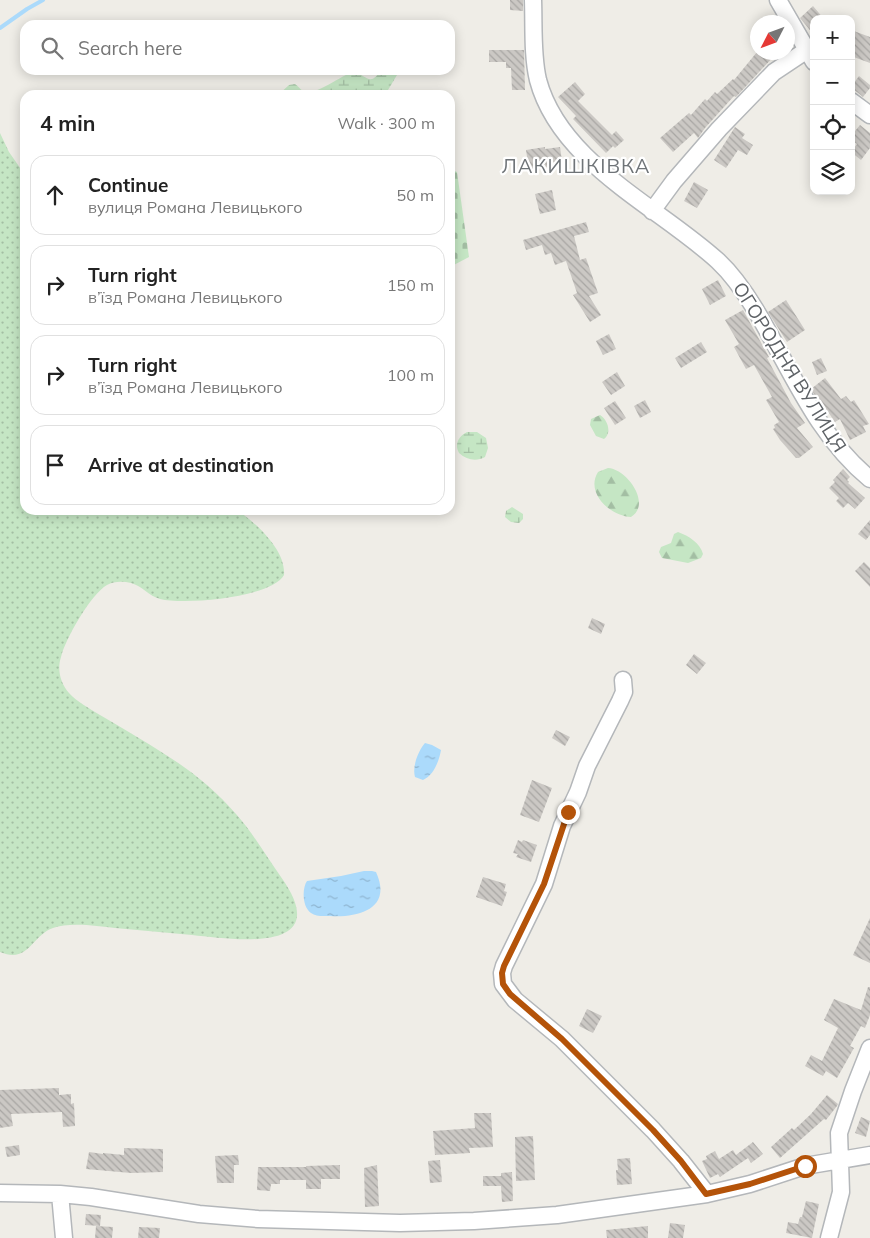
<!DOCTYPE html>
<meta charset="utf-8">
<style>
body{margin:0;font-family:Mulish,sans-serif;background:#f2f2f2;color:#222}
.controls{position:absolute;right:15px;top:15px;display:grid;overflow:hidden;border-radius:10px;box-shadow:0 2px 12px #0003}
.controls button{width:45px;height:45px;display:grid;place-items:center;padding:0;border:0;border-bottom:1px solid #e0e0e0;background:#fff;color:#222;font:25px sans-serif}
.compass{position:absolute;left:750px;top:15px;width:45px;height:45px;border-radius:50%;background:#fff;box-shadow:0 2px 12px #0003;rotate:228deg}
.stop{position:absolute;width:15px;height:15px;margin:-11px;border:4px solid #b45309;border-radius:50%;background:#fff}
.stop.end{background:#b45309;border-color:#fff;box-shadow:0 1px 5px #0008}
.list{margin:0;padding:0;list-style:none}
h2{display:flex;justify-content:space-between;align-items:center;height:65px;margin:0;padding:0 20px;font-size:21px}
h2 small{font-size:16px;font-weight:400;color:#767676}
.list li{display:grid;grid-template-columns:32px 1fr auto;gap:15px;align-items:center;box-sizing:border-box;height:80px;margin:0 10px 10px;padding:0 10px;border:1px solid #e0e0e0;border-radius:15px}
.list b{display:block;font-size:19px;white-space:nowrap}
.list p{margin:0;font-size:16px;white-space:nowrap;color:#767676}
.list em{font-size:16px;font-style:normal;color:#767676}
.icon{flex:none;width:28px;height:28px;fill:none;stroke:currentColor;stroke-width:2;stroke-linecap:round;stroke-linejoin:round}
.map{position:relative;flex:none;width:870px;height:1238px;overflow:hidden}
.search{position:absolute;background:#fff;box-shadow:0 2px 12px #0003;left:20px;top:20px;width:435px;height:55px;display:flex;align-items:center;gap:12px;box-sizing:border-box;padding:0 18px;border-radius:15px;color:#767676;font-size:19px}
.panel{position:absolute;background:#fff;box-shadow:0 2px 12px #0003;left:20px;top:90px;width:435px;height:425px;border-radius:15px}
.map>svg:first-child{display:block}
.grass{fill:url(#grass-dots)}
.forest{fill:url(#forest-firs)}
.wetland{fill:url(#wetland-marsh)}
.cemetery{fill:url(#cemetery-stones)}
.water{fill:url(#water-ripples)}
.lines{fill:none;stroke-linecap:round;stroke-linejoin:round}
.stream{stroke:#abdafb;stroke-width:4}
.building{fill:url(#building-back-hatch)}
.minor-casing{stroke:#b4b7ba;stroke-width:19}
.minor{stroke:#fff;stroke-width:16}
.route{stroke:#b45309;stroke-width:6}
.labels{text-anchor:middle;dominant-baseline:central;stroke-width:4.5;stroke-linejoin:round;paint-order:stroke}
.street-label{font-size:19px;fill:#5e6266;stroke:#fff}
.neighbourhood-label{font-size:20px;letter-spacing:1px;fill:#6f7478;stroke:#fff}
</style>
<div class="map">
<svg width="870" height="1238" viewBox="0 0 870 1238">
<defs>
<pattern id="grass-dots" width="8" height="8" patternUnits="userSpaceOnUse" patternTransform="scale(1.25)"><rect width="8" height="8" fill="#c5e6c4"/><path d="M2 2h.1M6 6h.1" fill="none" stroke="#a3bea3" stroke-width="1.8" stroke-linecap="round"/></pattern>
<pattern id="forest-firs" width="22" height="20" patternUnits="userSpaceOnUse" patternTransform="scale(1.25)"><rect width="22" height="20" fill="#c5e6c4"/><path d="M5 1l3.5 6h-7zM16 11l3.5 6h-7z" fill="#a3bea3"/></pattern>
<pattern id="wetland-marsh" width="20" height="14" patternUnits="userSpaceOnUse" patternTransform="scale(1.25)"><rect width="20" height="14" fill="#c5e6c4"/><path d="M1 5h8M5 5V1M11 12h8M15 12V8" fill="none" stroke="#a3bea3"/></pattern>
<pattern id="cemetery-stones" width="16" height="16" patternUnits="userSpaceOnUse" patternTransform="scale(1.25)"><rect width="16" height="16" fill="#c5e6c4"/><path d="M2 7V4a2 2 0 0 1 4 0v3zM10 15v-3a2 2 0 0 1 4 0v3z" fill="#a3bea3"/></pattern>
<pattern id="water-ripples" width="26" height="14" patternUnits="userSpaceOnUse" patternTransform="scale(1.25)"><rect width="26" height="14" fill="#abdafb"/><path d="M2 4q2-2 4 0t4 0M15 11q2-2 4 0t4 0" fill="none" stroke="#8eb4cf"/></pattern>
<pattern id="building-back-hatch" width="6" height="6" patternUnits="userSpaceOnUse" patternTransform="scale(1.25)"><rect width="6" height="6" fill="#cbc8c4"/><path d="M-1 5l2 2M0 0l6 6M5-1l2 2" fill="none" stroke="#a8a6a3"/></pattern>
</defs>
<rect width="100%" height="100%" fill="#efede7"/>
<!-- grass -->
<path class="grass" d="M0,133L9,152L25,175V353C17,364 19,372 25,383V510H237C256,523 286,550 284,575C271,598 185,605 160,599C149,596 142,586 131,583C123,581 114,581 107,585C91,594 65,639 61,657C57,669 60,683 69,693C77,702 89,708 100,715C122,728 145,741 166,755C192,771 216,791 236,814C253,833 266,856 281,877C336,954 236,940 192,935C166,933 141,930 115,928C98,926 69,922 53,928C32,935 29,964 0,952Z"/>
<!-- forest -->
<path class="forest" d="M600,415C608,420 612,433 604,439L596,436L590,425L591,419Z
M608,468C627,469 652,504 631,517C610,516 585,493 598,472Z
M678,532C689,536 700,543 703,554L701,558L688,563L662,558L659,552L661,547L671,543L674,534Z"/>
<!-- wetland -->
<path class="wetland" d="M380,70H400L385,95H278L289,85L295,84C298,86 301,90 304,92C314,97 345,73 355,71C365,76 372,87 380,70Z
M467,432H477L486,438L488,448L485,457C476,462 467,460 459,453C454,444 459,436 467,432Z
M512,507L523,514V519L519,523L511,522L505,517L506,511Z"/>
<!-- cemetery -->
<path class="cemetery" d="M450,169L457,172L469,257L450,267Z"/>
<!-- water -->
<path class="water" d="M425,743L432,745L441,750C439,761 434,775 423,780L415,777C412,767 418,751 425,743Z
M364,871H372L376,872C393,909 358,918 330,916C324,916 316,917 311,913C302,907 302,888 307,881L341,876Z"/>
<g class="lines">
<!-- stream -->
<path class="stream" d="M0,28L27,9L43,0"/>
</g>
<!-- building -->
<path class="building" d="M510,0H523V11L510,10Z
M813,6L824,19H814V35L800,18Z
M851,30L870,37V63L851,56Z
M489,50H524L525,90H512L511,68H506V62H489Z
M757,52H768L773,57L736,97L734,96L705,128L698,138L694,133L673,152L660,138L689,113L691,115L705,99L707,101L715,92L717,94L733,79L734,80Z
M859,76L870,85V88L863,97L851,87Z
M575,82L585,94L578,101L612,135L616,131L624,140L615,148L613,146L606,153L573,119L576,116L558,97Z
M860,125L870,133V148L861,160L851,152L857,144L853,141L855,138L851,136Z
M735,127L745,134L742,138L753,145L747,155L738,150L726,168L714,160Z
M545,147V149L560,147L562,161L547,163L548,167L529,170L526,150Z
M694,182L708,190L697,208L684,201Z
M552,190L556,210L540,214L535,194Z
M586,222L589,232L574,236L580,260L586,258L598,293L589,296L601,315L590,322L573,295L577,293L566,261L555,265L551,253L545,255L542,245L526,250L523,240Z
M718,280L726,296L710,305L702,289Z
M786,300L805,330L787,342L768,312Z
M743,310L769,357L767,358L791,403L805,423L797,428L813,447L799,458H796L780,440L773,429L775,428L774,425L779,422L766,400L772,397L754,365L746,369L734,347L739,344L725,320Z
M609,334L616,349L603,355L596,341Z
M701,342L707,352L681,368L675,358Z
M821,358L827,371L817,375L812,362Z
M617,372L625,386L611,395L602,382Z
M825,378L841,399L846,396L851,402L854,400L869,424L863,426L866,432L850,440L840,419L835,422L819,399H817L811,389Z
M645,400L651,412L640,418L634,406Z
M615,401L626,418L615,425L604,408Z
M843,469L850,477L847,480L849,482L848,483L865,498L855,509L848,503L843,508L836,501L839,498L829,488L835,482L833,480Z
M870,520V535L866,540L858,534Z
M864,562L870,568V587L855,571Z
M592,618L605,624L601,634L588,628Z
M694,654L706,663L697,674L686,665Z
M556,730L570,737L565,746L552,738Z
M532,780L552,788L539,822L520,815Z
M518,840L522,842L523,840L537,845L531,862L516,857L518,854L513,853Z
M483,877L506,884L504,891L507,892L502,906L476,897Z
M870,918V963L853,955Z
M868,987H870V1015L865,1028L861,1026L850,1046L854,1048L837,1078L826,1071L823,1076L805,1066L811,1055L822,1061L838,1028L824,1020L834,999L861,1010Z
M587,1009L602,1016L593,1033L579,1026Z
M59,1088V1095L71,1094V1104L74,1103L75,1126L63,1127L62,1112L11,1114L13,1126L0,1128V1090Z
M827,1095L838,1104L837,1106L826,1120L824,1119L780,1158L771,1147L792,1128L794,1130L811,1114Z
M474,1113H491L493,1147L469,1148L470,1153L435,1155L433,1131L475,1128Z
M861,1117L870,1121L866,1137L855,1133Z
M533,1136L535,1180L516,1181L515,1137Z
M753,1142L763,1154L751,1163L748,1158L720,1177L718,1174L710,1178L702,1161L707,1159L706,1156L715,1151L719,1159L733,1150L736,1155Z
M19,1145L20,1155L7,1157L5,1147Z
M124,1148L163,1149V1172L131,1173L86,1169L89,1152L103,1154V1153L124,1155Z
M238,1155L239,1165H234V1183H217L215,1156Z
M630,1158L632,1184L617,1185L616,1170H618L617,1159Z
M440,1160L442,1182L430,1183L428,1161Z
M340,1165V1179H321V1189H306V1180H280V1184H271L270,1191L257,1190L258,1167H306V1166Z
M377,1165L379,1206L365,1207L364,1168Z
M512,1172L513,1201L502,1202L501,1186H483V1176H501V1173Z
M806,1201L819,1204L812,1238L786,1233L788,1222L798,1224L800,1217H802Z
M86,1214L101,1215L100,1226L85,1225Z
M670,1223L685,1225L683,1238H668Z
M96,1226L113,1227L112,1238H95Z
M648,1226V1238H607L606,1230Z
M139,1227L160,1228L159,1238H138Z"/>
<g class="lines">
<defs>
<path id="minor" d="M533,0C534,26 532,55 538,80C560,163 659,207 718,261C733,275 744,291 755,309C790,367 816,435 870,479
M778,0L814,62
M851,101L870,115
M652,211L674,181L719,129L774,72L807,50
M623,680L624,692L620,701L587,766L578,792L562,826L544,884L504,966L502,973L503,984L515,1000L562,1039L653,1130L681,1161L707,1194
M0,1193L60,1194L91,1197L199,1214L258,1219L400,1223L474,1221L557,1215L707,1194L750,1184L805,1166L870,1155
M60,1194L64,1238
M829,1238L841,1192L839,1133L853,1091L870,1048"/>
</defs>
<!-- minor casing -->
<use href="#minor" class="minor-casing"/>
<!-- minor -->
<use href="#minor" class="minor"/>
</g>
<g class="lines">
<!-- route -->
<path class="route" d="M568,812L544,884L504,966L502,973L503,984L510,994L562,1039L653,1130L681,1161L706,1194L750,1184L805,1166"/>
</g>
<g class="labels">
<!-- street labels -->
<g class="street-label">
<text transform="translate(790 367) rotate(58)">ОГОРОДНЯ ВУЛИЦЯ</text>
</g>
<!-- neighbourhood labels -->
<g class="neighbourhood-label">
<text x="576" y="165">ЛАКИШКІВКА</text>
</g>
</g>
</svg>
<div class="controls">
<button>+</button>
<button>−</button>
<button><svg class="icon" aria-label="locate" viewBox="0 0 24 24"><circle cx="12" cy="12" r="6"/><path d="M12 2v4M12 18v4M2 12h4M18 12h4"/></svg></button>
<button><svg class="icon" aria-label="layers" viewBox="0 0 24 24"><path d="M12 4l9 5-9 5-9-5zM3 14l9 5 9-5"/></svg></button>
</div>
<svg class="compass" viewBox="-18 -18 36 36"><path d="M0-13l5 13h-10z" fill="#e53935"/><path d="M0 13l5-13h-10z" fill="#767676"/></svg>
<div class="stop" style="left:805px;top:1166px"></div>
<div class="stop end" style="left:568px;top:812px"></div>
<div class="search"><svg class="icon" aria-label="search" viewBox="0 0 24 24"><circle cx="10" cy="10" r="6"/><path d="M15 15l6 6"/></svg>Search here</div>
<section class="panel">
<h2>4 min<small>Walk · 300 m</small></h2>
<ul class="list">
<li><svg class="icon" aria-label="ahead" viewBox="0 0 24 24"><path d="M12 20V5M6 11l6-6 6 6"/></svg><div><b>Continue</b><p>вулиця Романа Левицького</p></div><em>50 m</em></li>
<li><svg class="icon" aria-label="right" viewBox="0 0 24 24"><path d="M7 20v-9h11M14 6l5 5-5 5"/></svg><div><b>Turn right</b><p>в’їзд Романа Левицького</p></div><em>150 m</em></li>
<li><svg class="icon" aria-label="right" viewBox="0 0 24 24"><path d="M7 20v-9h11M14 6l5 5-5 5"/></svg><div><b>Turn right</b><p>в’їзд Романа Левицького</p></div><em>100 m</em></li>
<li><svg class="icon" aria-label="arrive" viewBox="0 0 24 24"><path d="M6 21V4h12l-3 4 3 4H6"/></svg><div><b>Arrive at destination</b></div></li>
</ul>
</section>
</div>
